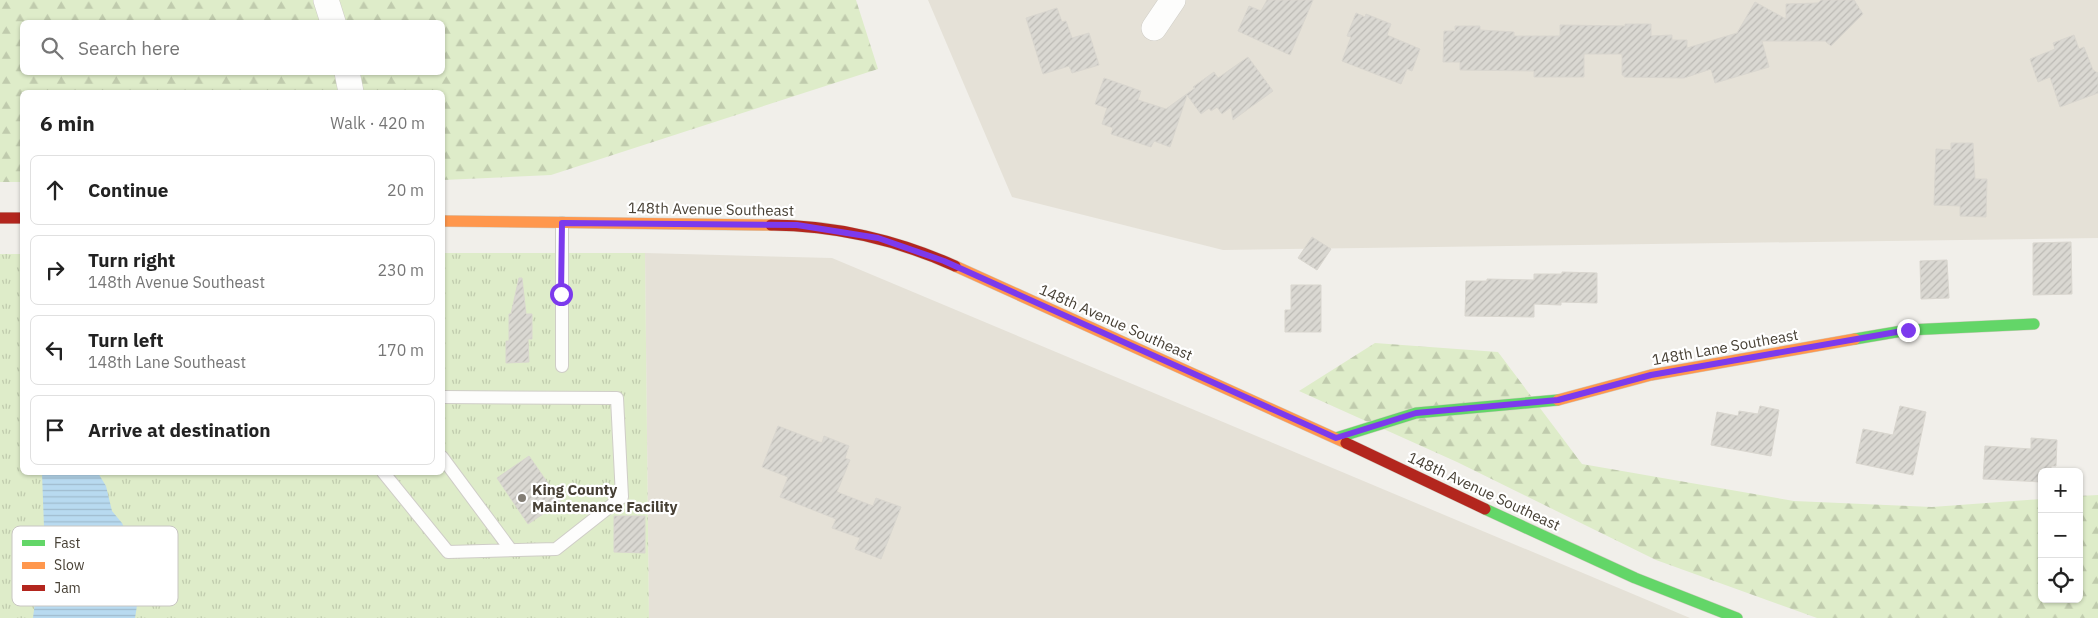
<!DOCTYPE html>
<meta charset="utf-8">
<style>
body{margin:0;font-family:"IBM Plex Sans",sans-serif;background:#f6f6f6;color:#222}
.controls{position:absolute;right:15px;bottom:15px;display:grid;overflow:hidden;border-radius:8px;box-shadow:0 1px 4px #0004}
.controls button{width:45px;height:45px;display:grid;place-items:center;padding:0;border:0;border-bottom:1px solid #e0e0e0;background:#fff;color:#222;font:25px sans-serif}
.stop{position:absolute;width:15px;height:15px;margin:-11px;border:4px solid #7c3aed;border-radius:50%;background:#fff}
.stop.end{background:#7c3aed;border-color:#fff;box-shadow:0 1px 5px #0008}
.list{margin:0;padding:0;list-style:none}
h2{display:flex;justify-content:space-between;align-items:center;height:65px;margin:0;padding:0 20px;font-size:21px}
h2 small{font-size:16px;font-weight:400;color:#767676}
.list li{display:grid;grid-template-columns:32px 1fr auto;gap:15px;align-items:center;box-sizing:border-box;height:70px;margin:0 10px 10px;padding:0 10px;border:1px solid #e0e0e0;border-radius:8px}
.list b{display:block;font-size:19px;white-space:nowrap}
.list p{margin:0;font-size:16px;white-space:nowrap;color:#767676}
.list em{font-size:16px;font-style:normal;color:#767676}
.icon{flex:none;width:28px;height:28px;fill:none;stroke:currentColor;stroke-width:2;stroke-linecap:round;stroke-linejoin:round}
.map{position:relative;flex:none;width:2098px;height:618px;overflow:hidden}
.search{position:absolute;background:#fff;box-shadow:0 1px 4px #0004;left:20px;top:20px;width:425px;height:55px;display:flex;align-items:center;gap:12px;box-sizing:border-box;padding:0 18px;border-radius:8px;color:#767676;font-size:19px}
.panel{position:absolute;background:#fff;box-shadow:0 1px 4px #0004;left:20px;top:90px;width:425px;height:385px;border-radius:8px}
.map>svg:first-child{display:block}
.residential{fill:#e5e1d7}
.grass{fill:url(#grass-tufts)}
.forest{fill:url(#forest-firs);fill-rule:evenodd}
.water{fill:url(#water-rules)}
.building{fill:url(#building-hatch);stroke:#d9d6cf}
.lines{fill:none;stroke-linecap:round;stroke-linejoin:round}
.lane-casing{stroke:#cfcdc7;stroke-width:14}
.street-casing{stroke:#cfcdc7;stroke-width:26}
.fast-casing{stroke:#d1ccc0;stroke-width:12}
.slow-casing{stroke:#d1ccc0;stroke-width:12}
.jam-casing{stroke:#d1ccc0;stroke-width:12}
.lane{stroke:#fdfdfc;stroke-width:12}
.street{stroke:#fdfdfc;stroke-width:25}
.fast{stroke:#63d668;stroke-width:11}
.slow{stroke:#ff974d;stroke-width:11}
.jam{stroke:#b3261e;stroke-width:11}
.route{stroke:#7c3aed;stroke-width:6}
.poi-dot{fill:#827d74;stroke:#fff;stroke-width:2}
.labels{text-anchor:middle;dominant-baseline:central;stroke-width:4.5;stroke-linejoin:round;paint-order:stroke}
.street-label{font-size:15px;fill:#474035;stroke:#fff}
.poi-label{font-size:15px;font-weight:bold;fill:#474035;stroke:#fff;text-anchor:start}
.key{fill:#fff;stroke:#c8c6c2;stroke-width:1}
.key-label{font-size:14px;fill:#474035}
</style>
<div class="map">
<svg width="2098" height="618" viewBox="0 0 2098 618">
<defs>
<pattern id="grass-tufts" width="24" height="20" patternUnits="userSpaceOnUse" patternTransform="scale(1.25)"><rect width="24" height="20" fill="#deecc9"/><path d="M3 7l-1-3M5 7V3M7 7l1-3M15 17l-1-3M17 17v-4M19 17l1-3" fill="none" stroke="#c0cbad"/></pattern>
<pattern id="forest-firs" width="22" height="20" patternUnits="userSpaceOnUse" patternTransform="scale(1.25)"><rect width="22" height="20" fill="#deecc9"/><path d="M5 1l3.5 6h-7zM16 11l3.5 6h-7z" fill="#c0cbad"/></pattern>
<pattern id="water-rules" width="6" height="5" patternUnits="userSpaceOnUse" patternTransform="scale(1.25)"><rect width="6" height="5" fill="#b8daf0"/><path d="M0 2.5h6" fill="none" stroke="#a0bcce"/></pattern>
<pattern id="building-hatch" width="6" height="6" patternUnits="userSpaceOnUse" patternTransform="scale(1.25)"><rect width="6" height="6" fill="#dad8d2"/><path d="M-1 1l2-2M0 6l6-6M5 7l2-2" fill="none" stroke="#bcbab5"/></pattern>
</defs>
<rect width="100%" height="100%" fill="#f1efea"/>
<!-- residential -->
<path class="residential" d="M928,0H2098V238L1223,250L1012,197Z
M645,253L832,258L1690,618H649Z"/>
<!-- grass -->
<path class="grass" d="M443,253H645L649,618H0V254H22V472H442Z"/>
<!-- forest -->
<path class="forest" d="M0,0H856L878,69L551,175L443,180L442,92H22V182H0ZM22,22H442V72H22Z
M1375,343L1498,352L1582,464L1794,501L1932,507L2042,499V599H2079V496L2098,495V618H1817L1656,560L1457,462L1299,391Z"/>
<!-- water -->
<path class="water" d="M42,473H98L106,486L112,511L122,523L136,554L140,587L135,618H33L37,586L45,554Z"/>
<!-- building -->
<path class="building" d="M1267,0H1313L1290,55L1238,31L1249,6L1261,11Z
M1821,0H1854L1863,14L1831,46L1825,41H1762L1769,67L1715,83L1711,69L1684,78L1624,77V75H1622V54H1584V77H1534V71L1460,70V62H1443L1444,31H1455V26H1480V30L1514,32V36H1560V25L1625,26V24H1651V36L1672,35V40H1687V48L1737,33L1755,2L1786,19V4L1818,3Z
M1057,8L1062,22L1066,21L1072,38L1089,33L1099,65L1072,73L1069,66L1043,74L1026,18Z
M1356,13L1365,17L1366,14L1391,24L1387,35L1420,49L1412,71L1407,69L1401,84L1342,61L1351,37L1347,36Z
M2074,35L2079,49L2084,47L2093,70L2098,73V93L2060,107L2050,77L2038,82L2030,59L2055,49L2053,43Z
M1248,57L1273,91L1233,120L1231,107L1222,114L1217,107L1211,111L1209,108L1201,114L1187,95L1170,147L1154,141L1151,147L1111,134L1113,128L1102,124L1107,108L1095,104L1104,78L1141,91L1138,100L1166,109L1195,88L1193,87L1214,72L1218,78Z
M1951,143H1973L1975,179H1987L1986,217L1960,216V206L1934,205L1936,149L1951,150Z
M1312,237L1331,249L1317,270L1298,258Z
M2071,242L2072,294L2033,295V243Z
M1947,260L1949,298L1921,299L1920,261Z
M1562,272L1597,273V303L1561,302V305L1534,304V317L1465,316L1466,281H1487V279L1534,280V274H1562Z
M519,278H522L526,314H532V339H528L529,362L506,363V341H509V314H511Z
M1291,285H1321V332H1285V310H1291Z
M1760,406L1779,410L1771,456L1711,445L1717,412L1738,416L1739,411L1758,414Z
M1900,406L1926,412L1913,475L1856,463L1863,429L1893,435Z
M778,426L822,443L824,436L849,446L845,458L850,460L837,492L873,506L876,498L901,507L881,559L855,549L860,538L832,528L836,519L780,497L788,477L762,467Z
M2031,438L2057,440L2056,466H2051V472H2042V482L1983,479L1985,446L2031,449Z
M529,456L561,502L528,524L497,478Z
M614,516H645V553L614,552Z"/>
<g class="lines">
<defs>
<path id="lane" d="M562,223V366
M442,457L511,550
M383,472L448,552L556,549L622,497L617,398L442,397"/>
<path id="street" d="M326,0L333,22
M1154,28L1173,0
M347,72L351,92"/>
<path id="fast" d="M1855,339L1908,330L2034,324
M1336,438L1416,413L1558,400
M1485,509L1635,578L1737,618"/>
<path id="slow" d="M442,221L771,225
M955,266L1346,443
M1558,400L1651,375L1855,339"/>
<path id="jam" d="M0,218H22
M771,225C833,225 898,240 955,266
M1346,443L1485,509"/>
</defs>
<!-- lane casing -->
<use href="#lane" class="lane-casing"/>
<!-- street casing -->
<use href="#street" class="street-casing"/>
<!-- fast casing -->
<use href="#fast" class="fast-casing"/>
<!-- slow casing -->
<use href="#slow" class="slow-casing"/>
<!-- jam casing -->
<use href="#jam" class="jam-casing"/>
<!-- lane -->
<use href="#lane" class="lane"/>
<!-- street -->
<use href="#street" class="street"/>
<!-- fast -->
<use href="#fast" class="fast"/>
<!-- slow -->
<use href="#slow" class="slow"/>
<!-- jam -->
<use href="#jam" class="jam"/>
</g>
<g class="lines">
<!-- route -->
<path class="route" d="M561,294L562,223L797,225L878,238L944,261L1336,438L1416,413L1558,400L1651,375L1908,330"/>
</g>
<!-- markers -->
<circle class="poi-dot" cx="522" cy="498" r="5"/>
<g class="labels">
<!-- street labels -->
<g class="street-label">
<text transform="translate(711 209) rotate(1)">148th Avenue Southeast</text>
<text transform="translate(1116 322) rotate(24)">148th Avenue Southeast</text>
<text transform="translate(1725 347) rotate(-10)">148th Lane Southeast</text>
<text transform="translate(1484 491) rotate(25)">148th Avenue Southeast</text>
</g>
<!-- poi labels -->
<g class="poi-label">
<text x="532" y="489">King County<tspan x="532" dy="17">Maintenance Facility</tspan></text>
</g>
</g>
<!-- legend -->
<rect x="12" y="526" width="166" height="80" rx="8" class="key"/>
<rect x="22" y="540" width="23" height="6" fill="#63d668"/>
<rect x="22" y="562" width="23" height="7" fill="#ff974d"/>
<rect x="22" y="585" width="23" height="6" fill="#b3261e"/>
<g class="key-label">
<text x="54" y="548">Fast</text>
<text x="54" y="570">Slow</text>
<text x="54" y="593">Jam</text>
</g>
</svg>
<div class="controls">
<button>+</button>
<button>−</button>
<button><svg class="icon" aria-label="locate" viewBox="0 0 24 24"><circle cx="12" cy="12" r="6"/><path d="M12 2v4M12 18v4M2 12h4M18 12h4"/></svg></button>
</div>
<div class="stop" style="left:561px;top:294px"></div>
<div class="stop end" style="left:1908px;top:330px"></div>
<div class="search"><svg class="icon" aria-label="search" viewBox="0 0 24 24"><circle cx="10" cy="10" r="6"/><path d="M15 15l6 6"/></svg>Search here</div>
<section class="panel">
<h2>6 min<small>Walk · 420 m</small></h2>
<ul class="list">
<li><svg class="icon" aria-label="ahead" viewBox="0 0 24 24"><path d="M12 20V5M6 11l6-6 6 6"/></svg><div><b>Continue</b></div><em>20 m</em></li>
<li><svg class="icon" aria-label="right" viewBox="0 0 24 24"><path d="M7 20v-9h11M14 6l5 5-5 5"/></svg><div><b>Turn right</b><p>148th Avenue Southeast</p></div><em>230 m</em></li>
<li><svg class="icon" aria-label="left" viewBox="0 0 24 24"><path d="M17 20v-9H6M10 6l-5 5 5 5"/></svg><div><b>Turn left</b><p>148th Lane Southeast</p></div><em>170 m</em></li>
<li><svg class="icon" aria-label="arrive" viewBox="0 0 24 24"><path d="M6 21V4h12l-3 4 3 4H6"/></svg><div><b>Arrive at destination</b></div></li>
</ul>
</section>
</div>
